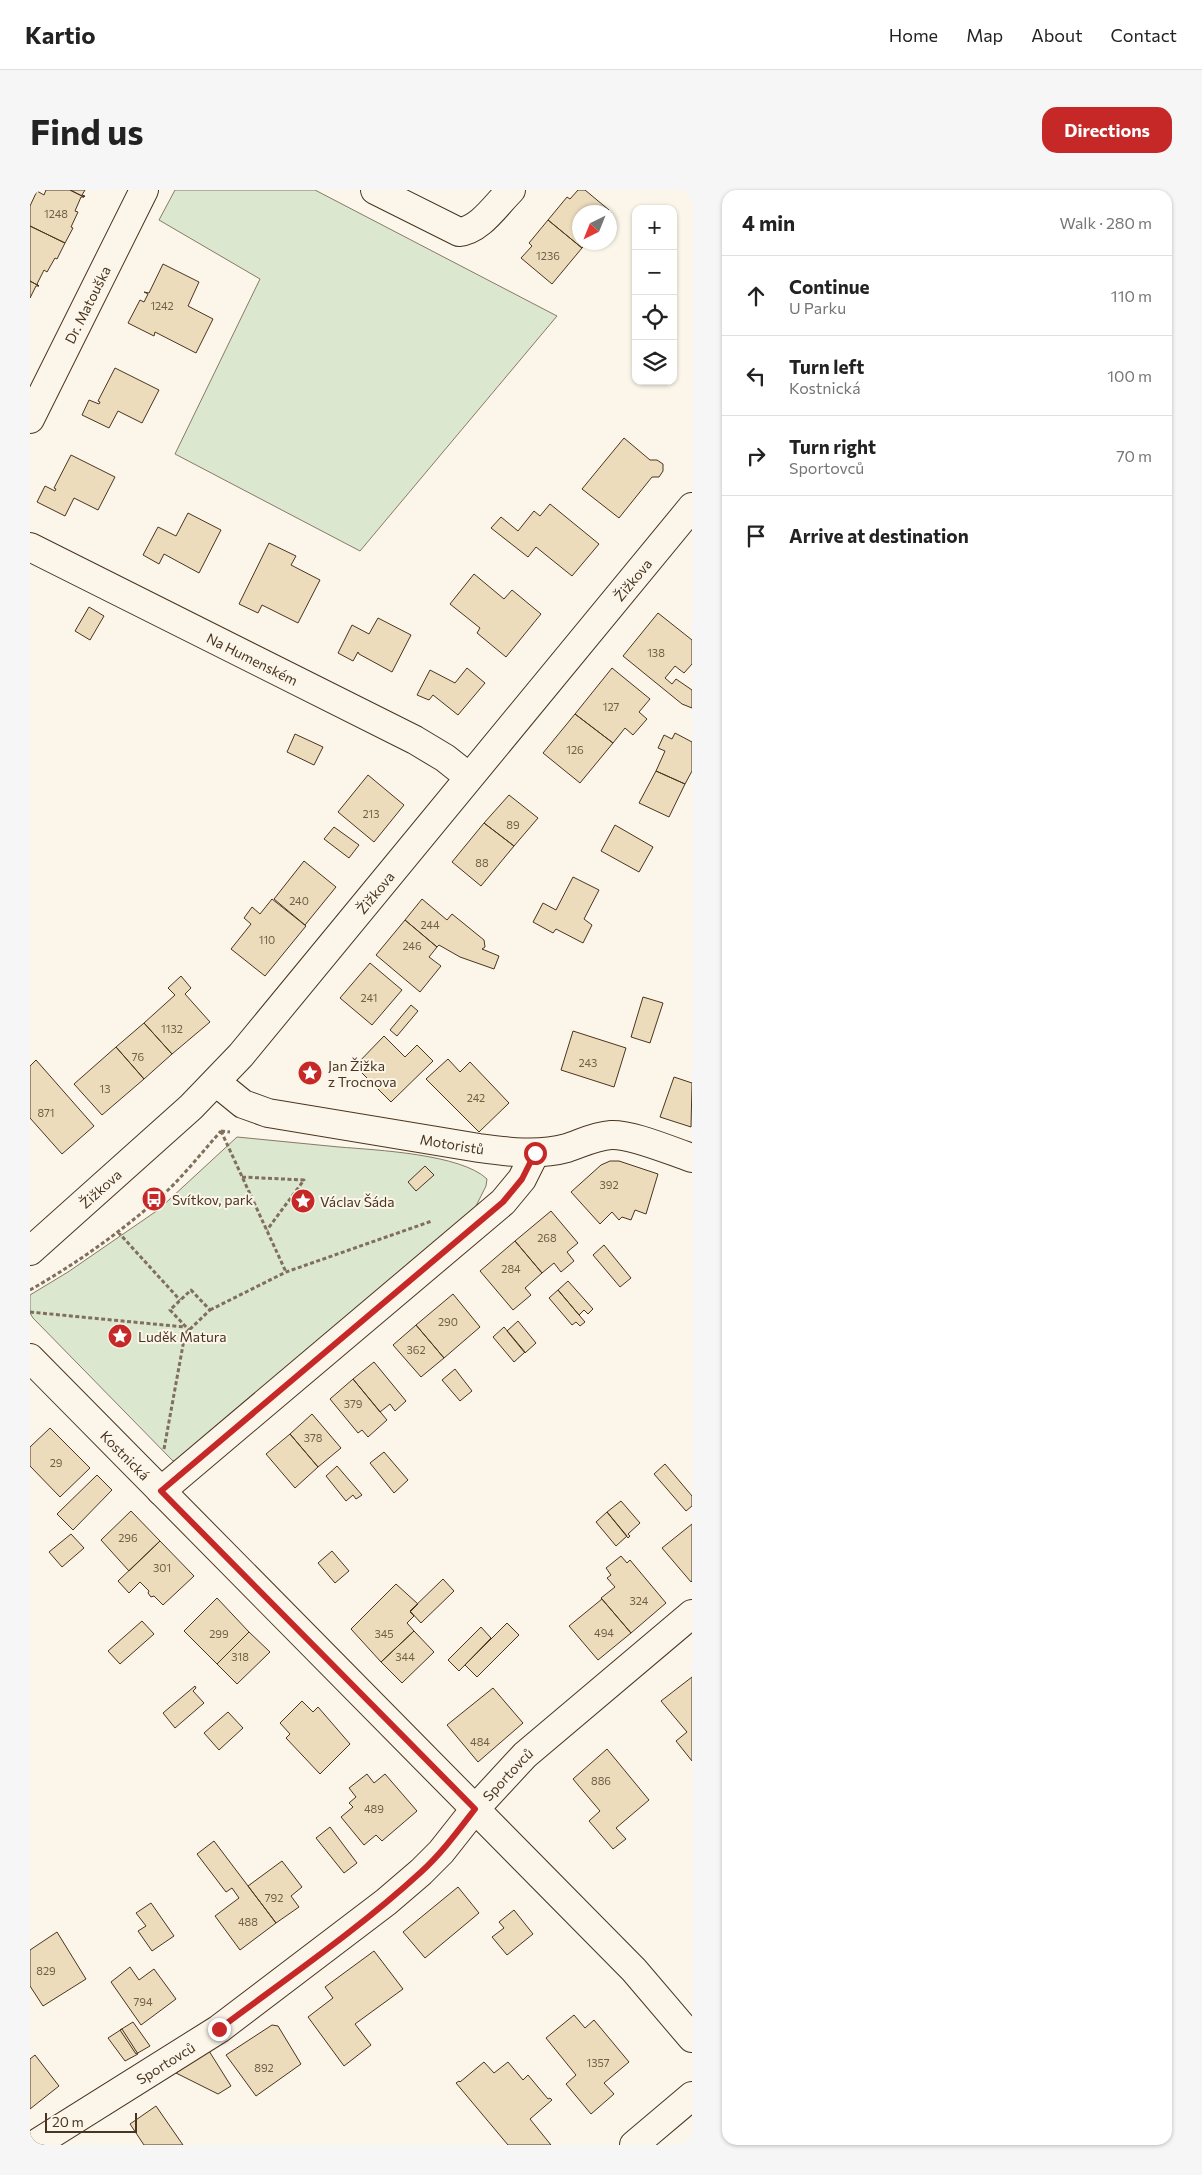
<!DOCTYPE html>
<meta charset="utf-8">
<style>
body{margin:0;font-family:Commissioner,sans-serif;background:#f6f6f6;color:#222}
.controls{position:absolute;right:15px;top:15px;display:grid;overflow:hidden;border-radius:10px;box-shadow:0 1px 4px #0004}
.controls button{width:45px;height:45px;display:grid;place-items:center;padding:0;border:0;border-bottom:1px solid #e0e0e0;background:#fff;color:#222;font:25px sans-serif}
.compass{position:absolute;left:542px;top:15px;width:45px;height:45px;border-radius:50%;background:#fff;box-shadow:0 1px 4px #0004;rotate:223deg}
.scale{position:absolute;left:15px;bottom:12px;width:92px;box-sizing:border-box;padding-left:5px;border:2px solid #4a3520;border-top:0;font-size:14px;line-height:18px;white-space:nowrap;color:#4a3520;-webkit-text-stroke:4px #fbf6e9;paint-order:stroke}
.stop{position:absolute;width:15px;height:15px;margin:-11px;border:4px solid #c62828;border-radius:50%;background:#fff}
.stop.end{background:#c62828;border-color:#fff;box-shadow:0 1px 5px #0008}
.list{margin:0;padding:0;list-style:none}
h2{display:flex;justify-content:space-between;align-items:center;height:65px;margin:0;padding:0 20px;font-size:21px}
h2 small{font-size:16px;font-weight:400;color:#767676}
.list li{display:grid;grid-template-columns:32px 1fr auto;gap:15px;align-items:center;box-sizing:border-box;height:80px;padding:0 20px;border-top:1px solid #e0e0e0}
.list b{display:block;font-size:19px;white-space:nowrap}
.list p{margin:0;font-size:16px;white-space:nowrap;color:#767676}
.list em{font-size:16px;font-style:normal;color:#767676}
.icon{flex:none;width:28px;height:28px;fill:none;stroke:currentColor;stroke-width:2;stroke-linecap:round;stroke-linejoin:round}
.map{position:relative;flex:none;width:662px;height:1955px;overflow:hidden;border-radius:15px}
header{display:flex;align-items:center;gap:30px;box-sizing:border-box;height:70px;padding:0 25px;background:#fff;border-bottom:1px solid #e0e0e0}
header strong{font-size:24px}
nav{display:flex;gap:28px;margin-inline-start:auto;font-size:18px}
.intro{display:flex;align-items:center;justify-content:space-between;box-sizing:border-box;height:120px;padding:0 30px}
h1{margin:0;font-size:35px}
.button{padding:12px 22px;border-radius:15px;background:#c62828;color:#fff;font-size:18px;font-weight:700}
main{display:flex;gap:30px;padding:0 30px}
aside{flex:1;background:#fff;border-radius:15px;box-shadow:0 1px 4px #0004}
.map>svg:first-child{display:block}
.green{fill:#dce7d0;stroke:#887966}
.building{fill:#ecdcbc;stroke:#4a3520}
.lines{fill:none;stroke-linecap:round;stroke-linejoin:round}
.minor-casing{stroke:#4a3520;stroke-width:30}
.path{stroke:#7f6f5c;stroke-width:3;stroke-dasharray:4 2.5;stroke-linecap:butt}
.minor{stroke:#fbf6e9;stroke-width:28}
.route{stroke:#c62828;stroke-width:6}
.labels{text-anchor:middle;dominant-baseline:central;stroke-width:4;stroke-linejoin:round;paint-order:stroke}
.number-label{font-size:11px;fill:#725f47}
.street-label{font-size:14px;fill:#4a3520;stroke:#fbf6e9}
.poi-label{font-size:14px;fill:#4a3520;stroke:#fbf6e9;text-anchor:start}
</style>
<header>
<strong>Kartio</strong>
<nav><a>Home</a><a>Map</a><a>About</a><a>Contact</a></nav>
</header>
<div class="intro"><h1>Find us</h1><a class="button">Directions</a></div>
<main>
<div class="map">
<svg width="662" height="1955" viewBox="0 0 662 1955">
<rect width="100%" height="100%" fill="#fbf6e9"/>
<!-- green -->
<path class="green" d="M145,0H285L527,126L330,361L145,264L230,89L129,30Z
M207,947C241,950 275,954 309,957C346,960 431,964 457,989L456,996L440,1028L164,1263L143,1271L3,1128L0,1123V1105L38,1082L128,1020Z"/>
<!-- building -->
<path class="building" d="M16,0H40L54,7H51L45,21L48,22L41,37L43,38L35,53L0,36V16L7,1L14,5Z
M40,0H55L52,5L55,6L54,7Z
M548,0H555L579,20L577,22H550V52H557L552,58L518,30L537,7L540,9Z
M518,30L552,58L522,94L491,68L502,56L499,53Z
M0,36L35,53L27,69L25,68L17,82L14,80L7,94L9,96L0,91Z
M133,74L169,92L158,116L183,129L166,163L125,142L124,146L98,133L110,110L114,112L118,104L114,102L119,103Z
M0,91L9,96H6L0,108Z
M85,178L129,200L112,233L88,221L79,238L52,225L59,210L69,214L70,212L68,211Z
M594,248L620,270H627L633,274V281L629,287H622L589,328L552,299Z
M41,265L85,287L68,320L44,308L35,326L7,312L15,296L25,301L26,299L24,298Z
M520,314L569,354L542,386L506,357L498,367L461,338L471,327L488,341L504,321L510,326Z
M158,323L191,340L169,383L134,364L129,374L113,365L128,337L146,346Z
M239,353L266,366L261,375L290,390L268,433L232,415L228,423L209,414Z
M444,384L474,409L482,400L511,424L476,467L447,443L450,438L420,414Z
M59,417L74,426L60,450L45,441Z
M628,423L662,450V474L654,483L645,476L635,488L642,494L646,489L662,500V518L652,514L593,466Z
M348,428L381,445L362,482L329,464L328,462L323,471L308,463L322,435L339,444Z
M437,478L455,493L428,525L403,505L399,510L387,505L400,480L425,493Z
M582,478L620,509L609,522L617,529L603,545L595,538L583,553L545,524Z
M545,524L583,553L550,593L513,563Z
M645,543L662,552V581L655,594L626,581L635,561L628,558L634,545L642,549Z
M265,544L293,557L284,575L257,562Z
M626,581L655,594L639,627L609,613Z
M338,585L374,615L344,652L308,622Z
M479,605L508,628L484,656L454,633Z
M454,633L484,656L451,696L422,672Z
M585,635L623,657L609,682L571,661Z
M304,637L329,655L319,668L294,649Z
M274,671L306,697L275,735L244,709Z
M543,687L569,700L554,729L562,735L553,753L526,739L523,743L503,732L513,713L526,720Z
M242,709L276,736L235,786L201,759L221,734L214,728L222,717L230,724Z
M392,709L417,730L422,724L454,750L455,757L452,759L469,766L464,779L430,767L409,755L407,757L375,730Z
M375,730L407,757L399,767L411,776L390,802L346,765Z
M340,773L372,800L342,835L310,808Z
M151,786L161,798L155,804L180,832L142,864L114,833L145,805L138,798Z
M613,807L633,813L620,853L601,847Z
M381,815L388,821L367,846L360,840Z
M114,833L142,864L114,889L86,857Z
M543,841L596,858L584,897L531,880Z
M354,846L375,867L387,855L403,871L361,912L325,876Z
M86,857L114,889L72,925L44,894Z
M418,869L430,882L440,872L479,913L449,942L396,889Z
M6,870L64,936L32,964L0,928V876Z
M644,887L662,893L661,937L630,927Z
M580,971H589L628,984L616,1024L605,1020L601,1030L592,1027L589,1030L582,1022L570,1034L541,1002L571,975Z
M395,976L404,985L386,1001L378,992Z
M521,1021L548,1053L537,1062L544,1071L531,1082L524,1073L512,1083L485,1051Z
M485,1051L512,1083L495,1098L501,1105L483,1120L450,1081Z
M574,1055L601,1088L590,1097L563,1065Z
M538,1091L563,1119L558,1124L554,1120L549,1125L528,1100Z
M528,1100L555,1132L550,1136L546,1132L542,1135L519,1108Z
M423,1104L450,1137L414,1168L386,1135Z
M488,1131L506,1153L495,1163L477,1141Z
M386,1135L414,1168L391,1187L363,1155Z
M474,1137L495,1162L484,1172L463,1147Z
M344,1172L376,1211L365,1221L360,1214L350,1222L323,1189Z
M425,1179L442,1201L430,1211L412,1190Z
M323,1189L357,1230L338,1247L332,1240L328,1243L300,1209Z
M282,1224L311,1258L288,1277L260,1244Z
M20,1238L60,1278L30,1307L0,1276V1257Z
M260,1244L288,1277L265,1298L236,1264Z
M354,1262L378,1290L364,1303L340,1273Z
M635,1274L662,1306V1316L656,1321L624,1284Z
M307,1276L332,1305L326,1309L323,1305L316,1311L296,1286Z
M67,1285L82,1300L43,1340L27,1324Z
M591,1311L610,1333L598,1344L600,1346L598,1348L577,1322Z
M101,1321L130,1351L99,1381L71,1350Z
M577,1322L597,1346L586,1356L566,1332Z
M662,1334V1391L661,1392L632,1358Z
M41,1344L54,1358L32,1377L19,1362Z
M130,1351L164,1386L133,1415L124,1406L121,1407L118,1403L119,1401L110,1392L99,1403L88,1391Z
M302,1361L319,1381L305,1393L288,1373Z
M591,1366L597,1373L600,1370L636,1413L601,1443L571,1408L585,1397L577,1388L581,1385L576,1378Z
M413,1389L424,1401L391,1433L380,1421Z
M366,1394L388,1414L380,1422L384,1426L377,1433L384,1441L351,1472L321,1439Z
M187,1408L219,1442L187,1474L154,1441Z
M572,1409L601,1443L568,1470L539,1436Z
M112,1431L124,1444L90,1474L78,1461Z
M477,1433L489,1445L447,1487L435,1475Z
M451,1437L461,1448L429,1481L418,1470Z
M384,1441L404,1462L372,1493L351,1472Z
M219,1442L240,1462L207,1494L187,1474Z
M662,1487V1571L646,1551L657,1542L631,1511Z
M165,1496L166,1498L163,1501L174,1513L145,1538L133,1523Z
M463,1498L493,1533L448,1572L417,1535Z
M272,1511L283,1522L288,1517L320,1554L290,1584L256,1548L260,1544L250,1533Z
M198,1522L213,1538L189,1560L174,1543Z
M577,1559L619,1610L586,1638L596,1649L583,1659L559,1631L570,1621L543,1589Z
M337,1584L344,1593L355,1584L387,1621L352,1651L346,1645L334,1655L311,1627L323,1617L319,1613L326,1607L319,1598Z
M300,1637L327,1673L314,1683L286,1648Z
M184,1651L246,1733L210,1760L185,1726L209,1708L202,1698L196,1702L167,1664Z
M252,1671L272,1697L261,1706L269,1717L246,1733L218,1696Z
M428,1697L449,1723L395,1768L373,1742Z
M121,1713L144,1746L122,1761L108,1741L116,1736L106,1723Z
M484,1720L503,1744L477,1765L462,1747L474,1738L469,1732Z
M27,1742L56,1789L13,1816L0,1796V1760Z
M344,1761L373,1799L325,1834L341,1855L314,1876L278,1827L303,1808L295,1797Z
M100,1777L109,1790L124,1779L146,1809L111,1835L81,1792Z
M544,1825L555,1838L564,1830L599,1872L574,1893L584,1904L561,1924L536,1894L546,1885L516,1848Z
M103,1832L120,1856L106,1864L90,1840Z
M242,1835L248,1836L271,1874L226,1906L196,1865Z
M92,1839L108,1864L95,1871L78,1848Z
M179,1861L201,1896L188,1904L146,1883Z
M5,1865L29,1896L0,1919V1869Z
M454,1872L464,1883L478,1872L493,1890L498,1885L518,1909L520,1908L522,1910L500,1929L521,1955H478L426,1893L429,1891L430,1892Z
M126,1916L153,1955H114L100,1934Z"/>
<g class="lines">
<defs>
<g id="minor">
<path d="M345,0L429,42C450,40 466,15 481,0"/>
<path id="s1" d="M0,229L114,0"/>
<path id="s2" d="M0,357L385,550L415,568L439,587"/>
<path id="s3" d="M186,892L213,914L238,923L449,958C478,962 508,966 537,958C552,953 565,946 581,945C602,944 641,961 662,968"/>
<path id="s4" d="M0,1061L161,917L211,865L662,317"/>
<path id="s5" d="M0,1168L604,1780L662,1848"/>
<path d="M131,1301L473,1012L492,989L505,963"/>
<path id="s6" d="M4,1955L189,1839L356,1712L391,1682L411,1662L445,1619L495,1565L662,1424"/>
<path d="M604,1955L662,1906"/>
</g>
</defs>
<!-- minor casing -->
<use href="#minor" class="minor-casing"/>
<!-- path -->
<path class="path" d="M191,941L200,942
M191,941L256,1082
M212,987L274,990L237,1040
M88,1042L150,1110
M0,1100C49,1072 95,1039 137,1001C156,983 173,961 191,941
M180,1120L256,1082L402,1031
M0,1122L155,1137
M134,1259L155,1144L180,1120L161,1100L140,1120L159,1140"/>
<!-- minor -->
<use href="#minor" class="minor"/>
</g>
<g class="lines">
<!-- route -->
<path class="route" d="M189,1839C256,1789 329,1739 391,1682C411,1664 428,1641 445,1619L131,1301L473,1012L492,989L505,963"/>
</g>
<!-- icons -->
<defs>
<symbol id="sight-disc" viewBox="-11 -11 22 22"><circle r="9.5" fill="#c62828" stroke="#fbf6e9"/><path d="M0-6L1.8-2.2L6-1.7L2.9 1.2L3.7 5.4L0 3.3L-3.7 5.4L-2.9 1.2L-6-1.7L-1.8-2.2Z" fill="#fff"/></symbol>
<symbol id="bus-disc" viewBox="-11 -11 22 22"><circle r="9.5" fill="#c62828" stroke="#fbf6e9"/><path d="M-5-6H5V4H4V6H2V4H-2V6H-4V4H-5ZM-3.5-4V0h7V-4ZM-3.5 1.2v1.5H-2V1.2ZM2 1.2v1.5H3.5V1.2Z" fill="#fff"/></symbol>
</defs>
<g fill-rule="evenodd">
<use href="#sight-disc" x="266" y="869" width="28" height="28"/>
<use href="#bus-disc" x="110" y="995" width="28" height="28"/>
<use href="#sight-disc" x="259" y="997" width="28" height="28"/>
<use href="#sight-disc" x="76" y="1132" width="28" height="28"/>
</g>
<g class="labels">
<!-- number labels -->
<g class="number-label">
<text x="26" y="23">1248</text>
<text x="518" y="65">1236</text>
<text x="132" y="115">1242</text>
<text x="626" y="462">138</text>
<text x="581" y="516">127</text>
<text x="545" y="559">126</text>
<text x="341" y="623">213</text>
<text x="483" y="634">89</text>
<text x="452" y="672">88</text>
<text x="269" y="710">240</text>
<text x="400" y="734">244</text>
<text x="237" y="749">110</text>
<text x="382" y="755">246</text>
<text x="339" y="807">241</text>
<text x="142" y="838">1132</text>
<text x="108" y="866">76</text>
<text x="558" y="872">243</text>
<text x="75" y="898">13</text>
<text x="446" y="907">242</text>
<text x="16" y="922">871</text>
<text x="579" y="994">392</text>
<text x="517" y="1047">268</text>
<text x="481" y="1078">284</text>
<text x="418" y="1131">290</text>
<text x="386" y="1159">362</text>
<text x="323" y="1213">379</text>
<text x="283" y="1247">378</text>
<text x="26" y="1272">29</text>
<text x="98" y="1347">296</text>
<text x="132" y="1377">301</text>
<text x="609" y="1410">324</text>
<text x="574" y="1442">494</text>
<text x="189" y="1443">299</text>
<text x="354" y="1443">345</text>
<text x="210" y="1466">318</text>
<text x="375" y="1466">344</text>
<text x="450" y="1551">484</text>
<text x="571" y="1590">886</text>
<text x="344" y="1618">489</text>
<text x="244" y="1707">792</text>
<text x="218" y="1731">488</text>
<text x="16" y="1780">829</text>
<text x="113" y="1811">794</text>
<text x="568" y="1872">1357</text>
<text x="234" y="1877">892</text>
</g>
<!-- street labels -->
<g class="street-label">
<text stroke="none"><textPath href="#s1" startOffset="128">Dr. Matouška</textPath></text>
<text stroke="none"><textPath href="#s4" startOffset="904">Žižkova</textPath></text>
<text stroke="none"><textPath href="#s2" startOffset="249">Na Humenském</textPath></text>
<text stroke="none"><textPath href="#s4" startOffset="499">Žižkova</textPath></text>
<text stroke="none"><textPath href="#s3" startOffset="248">Motoristů</textPath></text>
<text stroke="none"><textPath href="#s4" startOffset="94">Žižkova</textPath></text>
<text stroke="none"><textPath href="#s5" startOffset="136">Kostnická</textPath></text>
<text stroke="none"><textPath href="#s6" startOffset="605">Sportovců</textPath></text>
<text stroke="none"><textPath href="#s6" startOffset="155">Sportovců</textPath></text>
</g>
<!-- poi labels -->
<g class="poi-label">
<text x="298" y="875">Jan Žižka<tspan x="298" dy="16">z Trocnova</tspan></text>
<text x="142" y="1009">Svítkov, park</text>
<text x="290" y="1011">Václav Šáda</text>
<text x="108" y="1146">Luděk Matura</text>
</g>
</g>
</svg>
<div class="controls">
<button>+</button>
<button>−</button>
<button><svg class="icon" aria-label="locate" viewBox="0 0 24 24"><circle cx="12" cy="12" r="6"/><path d="M12 2v4M12 18v4M2 12h4M18 12h4"/></svg></button>
<button><svg class="icon" aria-label="layers" viewBox="0 0 24 24"><path d="M12 4l9 5-9 5-9-5zM3 14l9 5 9-5"/></svg></button>
</div>
<svg class="compass" viewBox="-18 -18 36 36"><path d="M0-13l5 13h-10z" fill="#e53935"/><path d="M0 13l5-13h-10z" fill="#767676"/></svg>
<div class="scale">20 m</div>
<div class="stop" style="left:505px;top:963px"></div>
<div class="stop end" style="left:189px;top:1839px"></div>
</div>
<aside>
<h2>4 min<small>Walk · 280 m</small></h2>
<ul class="list">
<li><svg class="icon" aria-label="ahead" viewBox="0 0 24 24"><path d="M12 20V5M6 11l6-6 6 6"/></svg><div><b>Continue</b><p>U Parku</p></div><em>110 m</em></li>
<li><svg class="icon" aria-label="left" viewBox="0 0 24 24"><path d="M17 20v-9H6M10 6l-5 5 5 5"/></svg><div><b>Turn left</b><p>Kostnická</p></div><em>100 m</em></li>
<li><svg class="icon" aria-label="right" viewBox="0 0 24 24"><path d="M7 20v-9h11M14 6l5 5-5 5"/></svg><div><b>Turn right</b><p>Sportovců</p></div><em>70 m</em></li>
<li><svg class="icon" aria-label="arrive" viewBox="0 0 24 24"><path d="M6 21V4h12l-3 4 3 4H6"/></svg><div><b>Arrive at destination</b></div></li>
</ul>
</aside>
</main>
